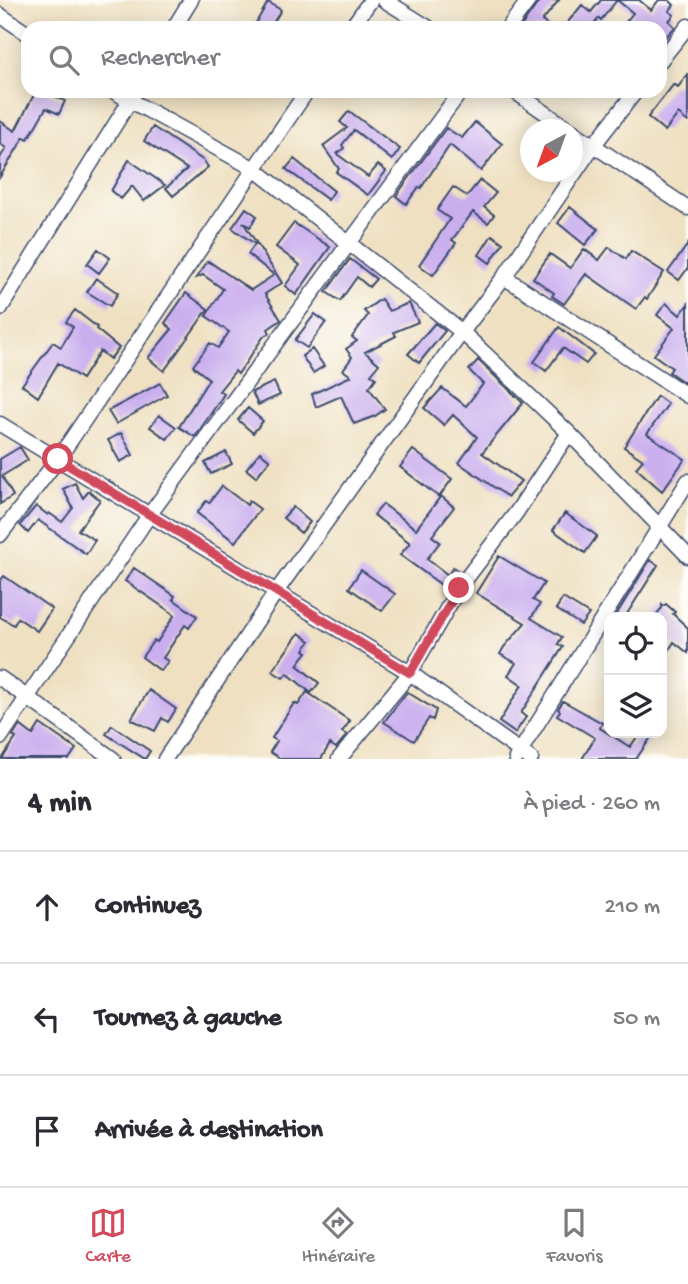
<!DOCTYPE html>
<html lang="fr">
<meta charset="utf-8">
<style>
body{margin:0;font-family:"Gochi Hand",sans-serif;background:#f7f7f7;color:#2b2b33}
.controls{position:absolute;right:21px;bottom:21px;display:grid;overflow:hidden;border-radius:14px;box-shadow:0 4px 18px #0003}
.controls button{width:63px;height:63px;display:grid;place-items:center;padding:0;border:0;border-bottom:2px solid #e1e1e2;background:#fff;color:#2b2b33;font:35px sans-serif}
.compass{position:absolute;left:520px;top:119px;width:63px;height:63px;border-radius:50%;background:#fff;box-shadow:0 4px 18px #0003;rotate:221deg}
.stop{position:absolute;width:21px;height:21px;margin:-16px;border:5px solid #d1495b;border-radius:50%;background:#fff}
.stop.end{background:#d1495b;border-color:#fff;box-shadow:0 2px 7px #0008}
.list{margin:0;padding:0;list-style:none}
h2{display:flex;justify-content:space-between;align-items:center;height:91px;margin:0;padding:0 28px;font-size:30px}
h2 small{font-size:23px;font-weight:400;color:#7c7c81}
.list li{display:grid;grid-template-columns:46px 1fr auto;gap:21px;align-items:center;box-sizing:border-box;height:112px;padding:0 28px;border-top:2px solid #e1e1e2}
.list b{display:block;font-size:26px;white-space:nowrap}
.list em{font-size:23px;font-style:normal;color:#7c7c81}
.icon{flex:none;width:38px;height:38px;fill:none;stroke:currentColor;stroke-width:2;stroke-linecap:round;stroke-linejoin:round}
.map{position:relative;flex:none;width:688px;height:759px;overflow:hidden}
.search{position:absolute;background:#fff;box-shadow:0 4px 18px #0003;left:21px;right:21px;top:21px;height:77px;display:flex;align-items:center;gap:18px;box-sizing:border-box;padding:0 24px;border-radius:21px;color:#7c7c81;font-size:26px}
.sheet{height:427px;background:#fff}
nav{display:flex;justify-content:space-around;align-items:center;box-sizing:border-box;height:98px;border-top:2px solid #e1e1e2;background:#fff;font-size:19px;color:#7c7c81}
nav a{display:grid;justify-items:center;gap:4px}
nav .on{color:#d1495b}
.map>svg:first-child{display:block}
.building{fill:#caafef}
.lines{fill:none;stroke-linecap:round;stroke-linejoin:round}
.minor-casing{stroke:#3b4a6d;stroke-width:17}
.minor{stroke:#fff;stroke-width:14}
.route{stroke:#d1495b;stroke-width:9}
</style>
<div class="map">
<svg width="688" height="759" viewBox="0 0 688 759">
<rect width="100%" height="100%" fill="#fdfcf7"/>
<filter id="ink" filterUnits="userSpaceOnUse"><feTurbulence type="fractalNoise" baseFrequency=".0143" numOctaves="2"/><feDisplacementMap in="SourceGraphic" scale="14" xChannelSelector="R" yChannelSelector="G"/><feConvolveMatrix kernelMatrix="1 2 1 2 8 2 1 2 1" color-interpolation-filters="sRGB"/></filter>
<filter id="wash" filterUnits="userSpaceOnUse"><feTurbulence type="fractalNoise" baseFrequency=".00686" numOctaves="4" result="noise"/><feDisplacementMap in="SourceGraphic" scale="28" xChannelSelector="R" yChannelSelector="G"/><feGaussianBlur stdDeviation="1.57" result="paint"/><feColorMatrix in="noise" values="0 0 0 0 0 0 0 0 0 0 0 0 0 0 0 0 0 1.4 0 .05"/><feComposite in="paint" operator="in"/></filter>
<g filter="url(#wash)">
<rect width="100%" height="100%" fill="#efe0c1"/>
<g id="blocks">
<!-- building -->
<path class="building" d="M540,0H559L542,21L551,28H520Z
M601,0H617L601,20L599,18L591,28H563L582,5L591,12Z
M617,0H639L651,10L659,0H669L674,5L669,11L674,15L669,21L675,27L660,43V28H621L633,13Z
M268,2L281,10L270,28H253Z
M688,74V122L678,114L665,131L648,117L674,84L678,87Z
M36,91H44L65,101L59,114L46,108L28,139L24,137L0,177V158L6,148L0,144V121L15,131Z
M349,111L400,149L392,160L354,130L342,145L344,148L337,154L368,177L378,165L386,171L368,195L336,172L339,169L323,146L347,128L340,122Z
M475,122L502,144L481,171L450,145L421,188L419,187L406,204L396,196L446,128L462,138Z
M153,127L204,161L208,167L173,196L166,188L187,169L144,141Z
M294,159L334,191L328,200L286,169Z
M129,160L165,185L144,201L132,186L121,199L111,191Z
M480,180L496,193L484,207L494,215L488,223L473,212L452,240L456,243L433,275L419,265L450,219L437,210L453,187L467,196Z
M570,207L598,229L585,245L558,223Z
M246,208L257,216L250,227L243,222L282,283L265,294L281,320L268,329L270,333L264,336L238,374L235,371L219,391L224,394L195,437L179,427L209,379L193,366L210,343L218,348L229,332L206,316L223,289L203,275L196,278L208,261L251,290L274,275L248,254L255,244L232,228Z
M294,223L330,247L296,295L285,286L300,265L276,247Z
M492,235L503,243L490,263L479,255Z
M688,244V268L679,280L668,272Z
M609,247L626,259L631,251L664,272L647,299L645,297L636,309L586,274L564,304L552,296L554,293L533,278L550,254L570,268L584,249L599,260Z
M98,249L110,258L99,273L87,264Z
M350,259L376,279L369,287L357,277L340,301L326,292Z
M96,278L118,293L110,306L87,292Z
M186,293L208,309L164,371L148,358L172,329L165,323Z
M381,299L389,311L409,303L418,322L394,332L396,336L365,352L379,364L371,374L376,378L369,388L385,409L375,416L354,424L341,396L316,407L312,394L351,376L343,370L352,357L346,349L357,341L352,337L368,315L364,311Z
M666,303L680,315L688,304V378L685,383L669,372L672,368L654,355L674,328L657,315Z
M75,310L97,327L96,329L119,348L110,359L100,351L82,379L58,363L38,397L22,385L53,342L61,347L73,327L66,322Z
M315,314L326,322L307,348L295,340Z
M435,323L445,331L419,363L408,354Z
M559,327L594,354L586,364L563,348L546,371L534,362Z
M312,349L324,366L313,373L302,356Z
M478,360L523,403L482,453L521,481L508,497L459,463L477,437L453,415L444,425L424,408L442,388L466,406L483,384L469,370Z
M274,382L280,395L258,405L252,392Z
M160,383L167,395L116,424L108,411Z
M657,396L668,404L647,434L685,459L662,491L636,468L643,460L624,447Z
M248,408L263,421L253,433L238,420Z
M159,415L176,427L167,439L150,427Z
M121,433L133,455L120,462L108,440Z
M20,447L28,460L2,476L13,496L0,504V459Z
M413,450L452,479L439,497L400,467Z
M226,452L232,464L211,474L205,463Z
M260,452L270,460L256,477L246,469Z
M75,483L83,498L89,491L100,500L78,530L95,540L86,554L38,520L28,533L20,525L36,506L48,515L49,513L62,522L73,508L63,489Z
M222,486L247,505L249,501L260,509L235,542L197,513L206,501L209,503Z
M441,496L454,507L432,536L440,542L427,559L448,575L453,567L459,572L447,589L400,555L410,543L374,515L383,504L416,529Z
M293,507L310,522L301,533L283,518Z
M565,513L597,536L585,553L553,530Z
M499,556L544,583L533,600L540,604L531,618L562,637L558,644L563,647L521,713L526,717L515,733L499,722L522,685L508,675L516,663L500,654L504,647L525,623L476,593Z
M650,560L658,565L625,617H615Z
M134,568L175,596L173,599L197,616L189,628L185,625L163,658L168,661L161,671L142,657L154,640L157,642L174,616L172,613L125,581Z
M361,570L395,594L382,611L349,588Z
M4,576L52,609L37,631L18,618L14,625L0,617V581Z
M563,598L589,614L581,625L556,609Z
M666,604L675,612L673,614L688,628V653L674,642L662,661V617H654L662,608V605L663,606Z
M299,633L310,641L304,650L307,652L297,665L319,683L311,693L287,673L283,678L272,671Z
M149,690L176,709L168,722L162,718L155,731L131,719Z
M307,692L350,721L342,732L347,735L336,748L330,744L321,759H281L270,752L277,741L272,738L294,703L298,705Z
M407,692L436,710L433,720L429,718L414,741L384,722Z
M563,701L602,723L600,728L630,747L640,733H654L636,759H582L595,738L557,715L560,711L558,709Z
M40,724L76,749L69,759H2L16,738L13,736L20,725L33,735Z
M112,725L150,751L145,759L106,734Z"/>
</g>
</g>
<g filter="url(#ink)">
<use href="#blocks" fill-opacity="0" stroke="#3b4a6d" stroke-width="2"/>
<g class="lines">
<defs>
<path id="minor" d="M384,0L429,28
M0,15L28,34
M174,28L191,0
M351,28L371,0
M508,28L529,0
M660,61L688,26
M113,91L253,168L462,332L569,433L688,556
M514,91L570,130
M572,131L688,208
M504,277L688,396
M0,309L136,91
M0,424L410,673L531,759
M0,535L58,459L307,91
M0,678L113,759
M0,738L150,514L461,91
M516,758L688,481
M165,759L276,592L462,332L504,277L593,146L636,91
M339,759L410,673L459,588L516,513L569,433"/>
</defs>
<!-- minor casing -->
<use href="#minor" class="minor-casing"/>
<!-- minor -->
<use href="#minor" class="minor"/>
</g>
</g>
<g class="lines" filter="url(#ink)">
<!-- route -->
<path class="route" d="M58,459L410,673L459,588"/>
</g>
</svg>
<div class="controls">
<button><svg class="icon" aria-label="locate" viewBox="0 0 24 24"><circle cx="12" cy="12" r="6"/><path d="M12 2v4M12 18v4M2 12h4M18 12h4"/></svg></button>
<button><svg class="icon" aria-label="layers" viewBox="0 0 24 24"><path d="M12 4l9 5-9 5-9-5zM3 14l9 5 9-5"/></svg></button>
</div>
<svg class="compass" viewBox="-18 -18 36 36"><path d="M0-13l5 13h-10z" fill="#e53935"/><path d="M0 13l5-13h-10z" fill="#7c7c81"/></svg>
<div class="stop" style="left:58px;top:459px"></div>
<div class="stop end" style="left:459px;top:588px"></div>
<div class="search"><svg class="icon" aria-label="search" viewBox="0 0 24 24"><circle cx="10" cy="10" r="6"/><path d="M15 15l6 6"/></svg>Rechercher</div>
</div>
<section class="sheet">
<h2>4 min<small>À pied · 260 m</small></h2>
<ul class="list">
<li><svg class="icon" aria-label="ahead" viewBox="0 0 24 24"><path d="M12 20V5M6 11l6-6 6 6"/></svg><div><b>Continuez</b></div><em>210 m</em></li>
<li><svg class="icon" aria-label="left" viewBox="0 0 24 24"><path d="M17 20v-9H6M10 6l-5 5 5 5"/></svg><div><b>Tournez à gauche</b></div><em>50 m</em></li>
<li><svg class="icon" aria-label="arrive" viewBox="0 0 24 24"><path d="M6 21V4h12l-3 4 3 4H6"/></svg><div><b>Arrivée à destination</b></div></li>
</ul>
</section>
<nav>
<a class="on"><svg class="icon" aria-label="map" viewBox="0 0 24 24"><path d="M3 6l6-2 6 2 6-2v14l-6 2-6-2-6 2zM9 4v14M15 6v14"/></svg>Carte</a>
<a><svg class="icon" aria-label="directions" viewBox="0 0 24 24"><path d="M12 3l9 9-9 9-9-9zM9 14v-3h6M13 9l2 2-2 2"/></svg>Itinéraire</a>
<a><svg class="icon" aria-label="saved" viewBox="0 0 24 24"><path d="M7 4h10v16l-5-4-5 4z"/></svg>Favoris</a>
</nav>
